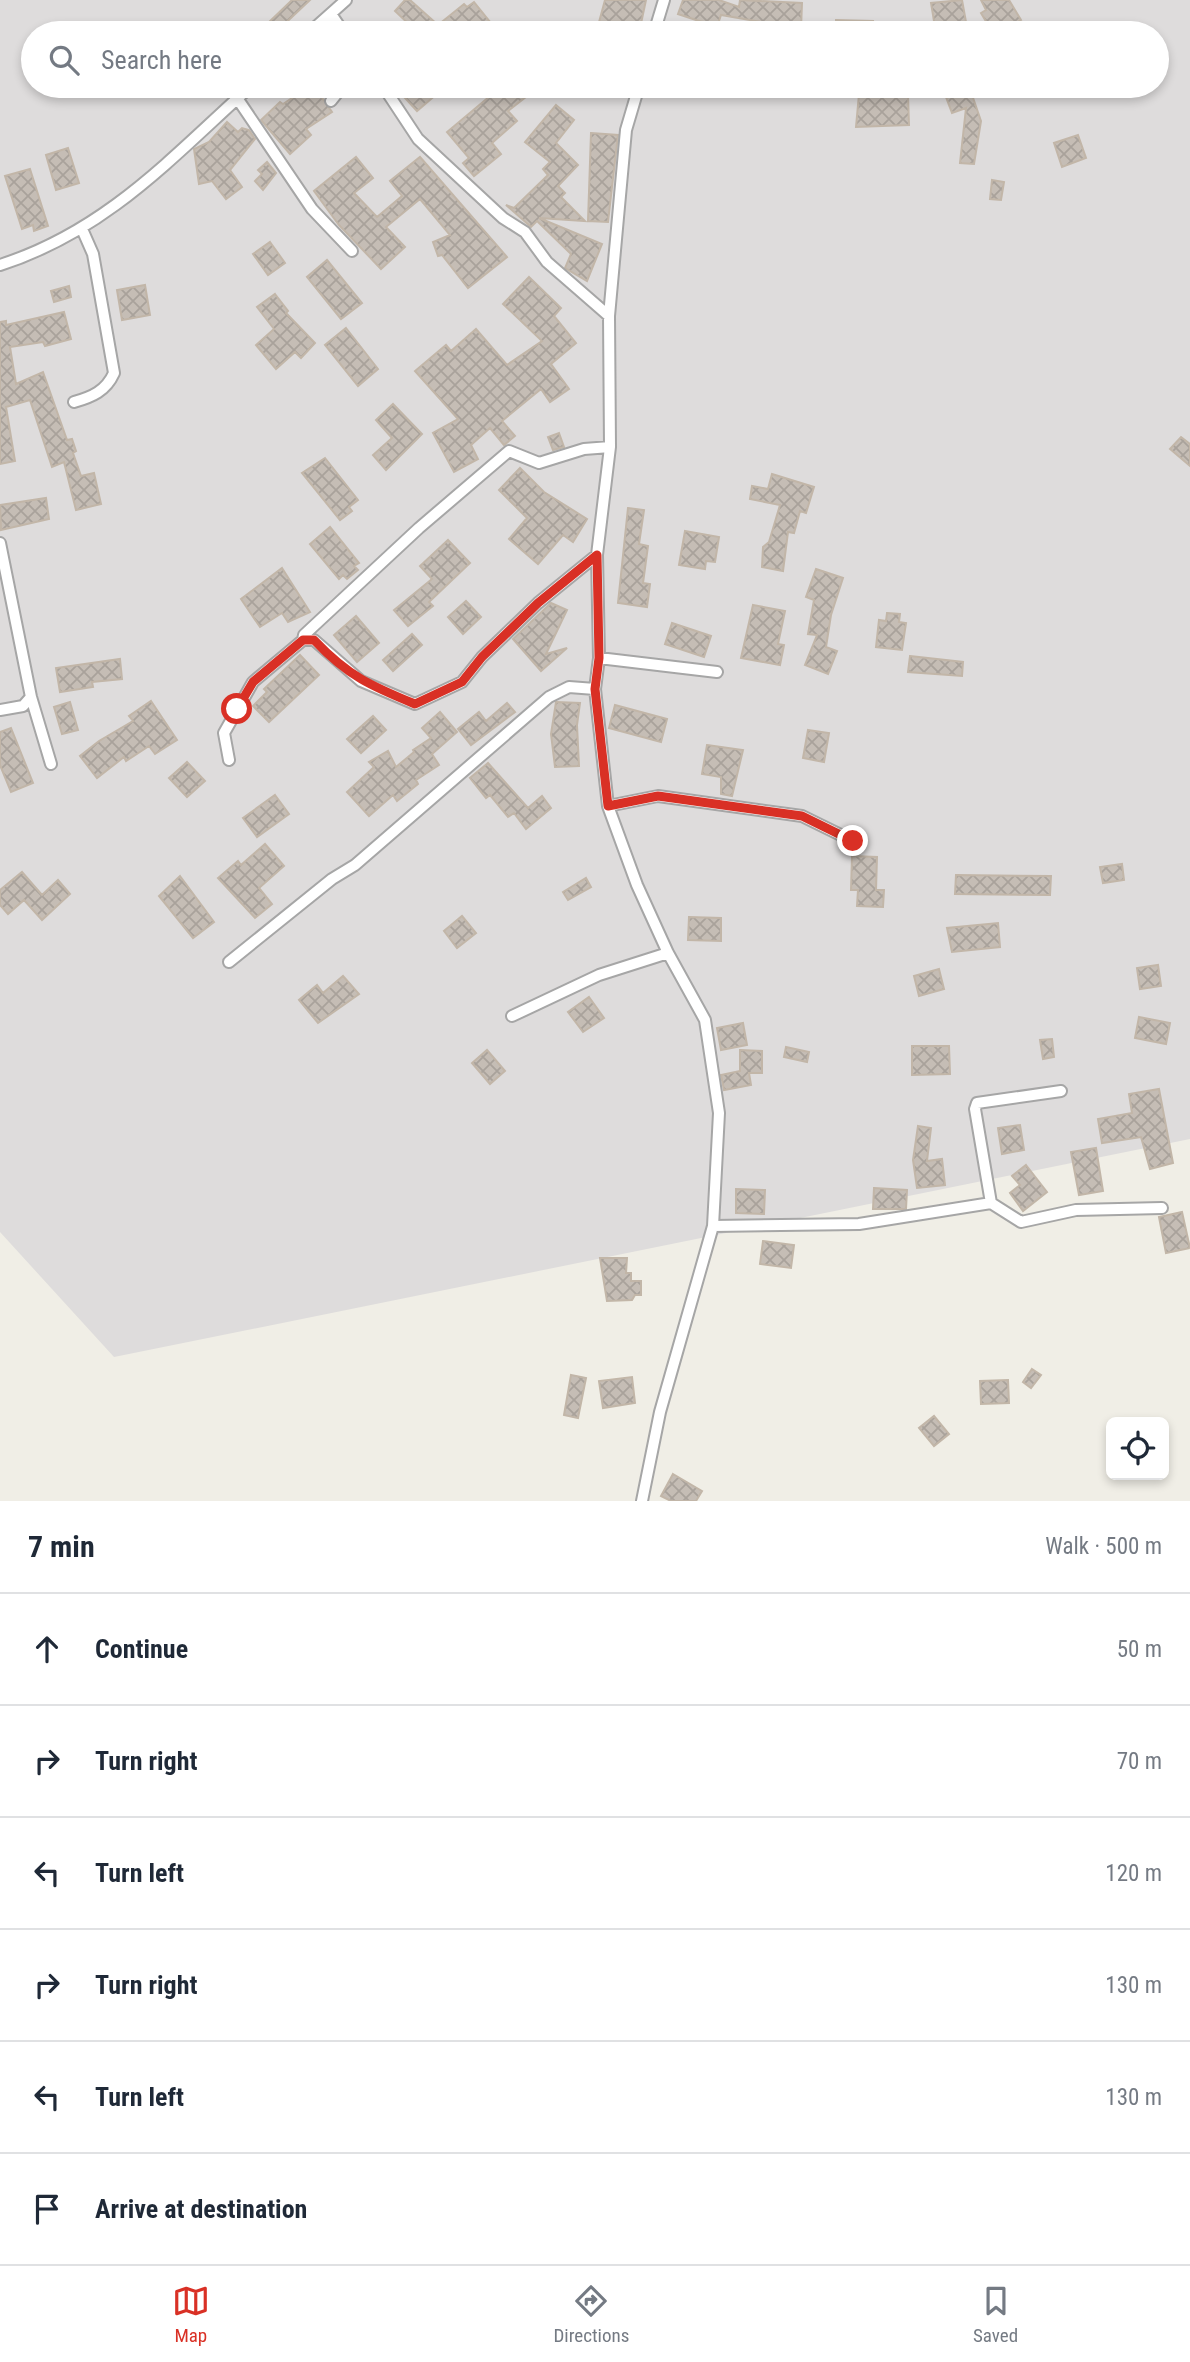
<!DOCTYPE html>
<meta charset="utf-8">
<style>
body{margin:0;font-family:"Roboto Condensed",sans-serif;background:#f2f2f3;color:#1f2937}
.controls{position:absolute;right:21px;bottom:21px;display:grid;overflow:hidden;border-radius:10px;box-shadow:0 4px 10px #0003}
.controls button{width:63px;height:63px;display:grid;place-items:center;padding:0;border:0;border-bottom:2px solid #e0e1e3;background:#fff;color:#1f2937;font:35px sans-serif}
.stop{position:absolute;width:21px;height:21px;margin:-16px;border:5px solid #d93025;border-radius:50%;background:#fff}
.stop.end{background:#d93025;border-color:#fff;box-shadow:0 2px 7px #0008}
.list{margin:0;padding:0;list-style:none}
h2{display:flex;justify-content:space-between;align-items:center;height:91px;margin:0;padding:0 28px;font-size:30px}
h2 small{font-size:23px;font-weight:400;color:#747a83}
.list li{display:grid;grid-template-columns:46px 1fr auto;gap:21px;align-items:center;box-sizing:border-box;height:112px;padding:0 28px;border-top:2px solid #e0e1e3}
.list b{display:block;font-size:26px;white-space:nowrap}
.list em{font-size:23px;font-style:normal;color:#747a83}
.icon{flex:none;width:38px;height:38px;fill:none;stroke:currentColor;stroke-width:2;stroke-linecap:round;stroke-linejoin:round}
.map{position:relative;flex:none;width:1190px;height:1501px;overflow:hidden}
.search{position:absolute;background:#fff;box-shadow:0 4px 10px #0003;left:21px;right:21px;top:21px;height:77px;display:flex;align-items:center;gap:18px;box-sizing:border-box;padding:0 24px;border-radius:38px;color:#747a83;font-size:26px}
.sheet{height:763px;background:#fff}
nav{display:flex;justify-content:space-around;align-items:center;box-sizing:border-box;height:98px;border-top:2px solid #e0e1e3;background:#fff;font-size:19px;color:#747a83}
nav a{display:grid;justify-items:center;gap:4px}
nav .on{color:#d93025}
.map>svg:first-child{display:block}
.residential{fill:#dedcdc;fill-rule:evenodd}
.building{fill:url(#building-cross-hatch);stroke:#c2b6a8;stroke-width:2}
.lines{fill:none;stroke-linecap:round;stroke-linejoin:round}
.street-casing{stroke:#a6a6a6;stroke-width:14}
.street{stroke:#fff;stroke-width:10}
.route{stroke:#d93025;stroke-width:9}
</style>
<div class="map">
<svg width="1190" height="1501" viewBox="0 0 1190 1501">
<defs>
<pattern id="building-cross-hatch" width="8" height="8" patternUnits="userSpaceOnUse" patternTransform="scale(1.75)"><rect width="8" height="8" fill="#c5bdb5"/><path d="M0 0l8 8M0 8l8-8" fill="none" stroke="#a9a29b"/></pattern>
</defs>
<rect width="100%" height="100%" fill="#f0eee6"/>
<!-- residential -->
<path class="residential" d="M0,0H1190V1139L114,1357L0,1232ZM33,33H1157V86H33Z"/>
<!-- building -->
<path class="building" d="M292,0H310L276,32L268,23Z
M405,0H410L438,25L464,4L467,7L474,2L499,33H410L414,29L395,11Z
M605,0H646L639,33L598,26Z
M683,0H719L739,7L740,0L802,3L801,29L721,15L717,27L678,14Z
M962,0L966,22L935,27L931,3Z
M981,0H1009L1021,20L1000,33H993L981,13L986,10Z
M836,20L873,21L872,33H836Z
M310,86H314L332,112L306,129L311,135L290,154L261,120L280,102L283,104Z
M412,86H446L417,111L405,98L408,96L405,92Z
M502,86H540L508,111L517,121L492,143L501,154L474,176L463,163L469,158L447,132Z
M969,86L981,121L974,164L960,163L966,108L952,113L946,97L969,89Z
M859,94H908L909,125L856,127Z
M556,105L574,120L556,143L578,165L558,186L565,193L561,197L585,221L539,218L602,244L587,281L565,268L571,254L537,221L531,227L506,205L514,208L548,175L543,169L550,162L525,142Z
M227,122L238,132L242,128L249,130L255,139L230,170L242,187L226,199L212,181L199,184L194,149L209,142Z
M591,133L618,135L608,222L588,221Z
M1078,135L1086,158L1062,167L1054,143Z
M68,148L79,183L56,190L46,155Z
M356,157L373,178L354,193L377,217L402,196L390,181L420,157L507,257L468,288L442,255L438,256L433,242L450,235L420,199L386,227L405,247L381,269L339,225L314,191Z
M267,162L276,173L263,190L255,181L262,174L258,170Z
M30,169L48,226L34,231L33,225L22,229L5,176Z
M992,180L1004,182L1001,200L990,199Z
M270,242L285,263L268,275L253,254Z
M327,260L362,303L341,319L307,277Z
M529,277L561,308L554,316L576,343L551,364L569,389L550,402L541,389L502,421L515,436L504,445L490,428L471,445L478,459L454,472L433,433L458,419L415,371L446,345L451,351L476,329L507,365L542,341L503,304Z
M145,285L150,315L122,320L117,290Z
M69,286L71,297L54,302L51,291Z
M275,294L288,311L286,313L315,343L301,358L295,352L276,369L256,345L274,329L257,307Z
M64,312L71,339L45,346L43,342L10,347L16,384L43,372L67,440L72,439L76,451L73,453L81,476L94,473L101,504L76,510L64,462L52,467L30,400L6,407L15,461L0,464V322L6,321V325Z
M346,328L378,369L358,386L325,345Z
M393,404L422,434L386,470L373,455L392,438L376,420Z
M559,433L564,447L553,450L548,437Z
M1181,437L1190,444V466L1170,449Z
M325,458L358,500L349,507L352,511L340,520L302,473Z
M520,468L544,492L587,519L573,542L563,535L538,564L509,539L527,518L499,490Z
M772,474L814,487L806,513L800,511L794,533L788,532L783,571L762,567L763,547L769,542L780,505L750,499L752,486L768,489Z
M46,498L49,519L1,530L0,505Z
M628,508L644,510L639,544L648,546L643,583L650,584L647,607L618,603Z
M330,527L359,563L354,566L358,570L347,579L343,575L339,579L310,544Z
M685,531L719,537L715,562L706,561L705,569L679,565Z
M448,540L470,563L429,602L433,606L408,626L394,610L432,579L420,566Z
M282,568L310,612L288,622L282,613L260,627L241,599Z
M816,569L843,578L831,615L826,647L837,651L828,674L805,665L817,635L808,634L814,600L806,597Z
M466,601L481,617L463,634L448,617Z
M551,603L567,610L546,654L567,648L541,671L513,639Z
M753,605L785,611L778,644L784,645L780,665L741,658Z
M887,613L900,614L899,622L906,623L902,650L876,647L879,620L886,621Z
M356,616L379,643L357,662L334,635Z
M672,623L711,636L704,657L665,644Z
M412,634L422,645L393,671L383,660Z
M300,655L319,675L269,722L253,706L267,692L264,689Z
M910,656L963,662L962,676L908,672Z
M120,659L122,679L92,682L93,687L60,692L56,668Z
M151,701L177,740L155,754L149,746L126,761L124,757L97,778L80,756L99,741L133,721L129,716Z
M70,702L78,730L62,734L54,707Z
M556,702L580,703L577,725L579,766L555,767L551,734Z
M507,703L515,712L471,745L458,729L479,712L486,721Z
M615,705L667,719L661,742L609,728Z
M440,712L457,732L432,754L439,765L416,780L418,784L397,801L393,795L369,816L347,792L374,767L369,762L388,751L396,767L414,752L413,750L431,738L422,728Z
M373,716L386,730L361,753L347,739Z
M11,728L33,783L11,792L0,765V732Z
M808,730L829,733L824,762L803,758Z
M707,745L743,750L732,796L721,794V777L702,774Z
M187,762L205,781L187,797L169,778Z
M488,763L528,808L542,796L551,808L526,829L514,813L508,817L490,795L486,798L470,778Z
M275,795L289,814L257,837L243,818Z
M265,844L284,866L259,888L272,904L255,918L218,878L238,861L241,865Z
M852,856L877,857L876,890H884L883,907L857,906L858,890H851Z
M1122,864L1124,880L1103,883L1100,867Z
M22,872L42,895L58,880L70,894L42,920L24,900L8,914L0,905V890Z
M956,875L1051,876L1050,895L955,894Z
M180,876L214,922L193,938L159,896Z
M586,878L591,887L568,900L563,892Z
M462,916L476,933L457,948L444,931Z
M689,917L721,918V941L688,940Z
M998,923L1000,947L952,952L947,928Z
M1158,965L1161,986L1140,989L1137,968Z
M939,969L944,989L919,996L914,976Z
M343,976L359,994L318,1023L299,1000L317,985L323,993Z
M589,997L604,1018L583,1032L568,1012Z
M1139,1017L1170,1023L1166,1044L1135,1038Z
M743,1023L747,1045L721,1050L717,1028Z
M1052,1039L1054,1057L1043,1059L1040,1040Z
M912,1046H949L950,1074L912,1075Z
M786,1047L809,1052L807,1062L784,1057Z
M487,1050L505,1071L490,1084L472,1063Z
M740,1050L762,1051V1073H749L751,1085L724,1090L721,1075L740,1071Z
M1159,1089L1173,1163L1150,1169L1141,1137L1102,1143L1098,1119L1132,1113L1129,1094Z
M1020,1125L1024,1150L1002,1154L998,1128Z
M918,1126L931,1128L927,1161L942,1159L945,1185L917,1188L913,1160Z
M1096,1148L1103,1191L1079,1195L1071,1152Z
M1026,1165L1047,1192L1023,1211L1010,1193L1020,1185L1012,1176Z
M874,1188L907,1190L906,1209H873Z
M736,1189L765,1190L764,1214L736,1213Z
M1182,1212L1190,1248L1166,1253L1159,1217Z
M763,1241L794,1245L791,1268L760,1264Z
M600,1258H627L626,1273H631V1281H641V1295H635L632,1300L607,1301Z
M1032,1369L1041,1375L1031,1388L1023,1382Z
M571,1375L586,1378L578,1418L564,1415Z
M632,1377L635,1403L603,1408L599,1381Z
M1008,1380L1009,1403L981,1404L980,1381Z
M934,1416L949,1434L934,1446L919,1428Z
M673,1474L702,1491L696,1501H671L661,1496Z"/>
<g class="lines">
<defs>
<path id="street" d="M331,14L344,33
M309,33L346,0
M654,33L664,0
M383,86L418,139L503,218L525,232L547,262L609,316
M639,86L626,130L609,316L610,447L597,555L599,658L595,689L608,806L637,885L668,953L705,1020L719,1113L713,1226L660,1412L642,1501
M237,98L312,209L352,251
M331,101L343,86
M0,265C106,231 171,158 251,86
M74,402C92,397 106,391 114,373L93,254L82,229
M0,543L31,697L51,764
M303,640L304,635L419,528L509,451L539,463L584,449L610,447
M599,658L717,672
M0,710L23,706L31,697
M229,760L224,733L253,682L303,640H314L361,681L415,704L462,682L482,657L538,603L597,555
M608,806L658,796L802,816L853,841
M229,962L332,879L355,865L549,697L569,687L595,689
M512,1016L599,975L668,953
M1061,1091L977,1103L975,1109L991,1203L1021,1222L1076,1210L1162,1208
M713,1226L859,1224L991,1203"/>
</defs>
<!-- street casing -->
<use href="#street" class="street-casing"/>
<!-- street -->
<use href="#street" class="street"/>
</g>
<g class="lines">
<!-- route -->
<path class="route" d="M237,709L253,682L303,640H314C348,676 371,686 415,704L462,682L482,657L538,603L597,555L599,658L595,689L608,806L658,796L802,816L853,841"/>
</g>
</svg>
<div class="controls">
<button><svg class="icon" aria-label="locate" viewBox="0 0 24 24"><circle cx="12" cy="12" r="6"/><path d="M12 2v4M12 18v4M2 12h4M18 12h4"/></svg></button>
</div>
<div class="stop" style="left:237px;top:709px"></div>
<div class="stop end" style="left:853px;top:841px"></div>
<div class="search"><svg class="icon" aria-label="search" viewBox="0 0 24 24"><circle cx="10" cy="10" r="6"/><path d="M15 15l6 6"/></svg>Search here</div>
</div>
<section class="sheet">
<h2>7 min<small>Walk · 500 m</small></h2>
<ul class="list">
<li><svg class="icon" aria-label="ahead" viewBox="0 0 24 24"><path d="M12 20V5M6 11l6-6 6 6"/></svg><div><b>Continue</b></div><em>50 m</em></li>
<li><svg class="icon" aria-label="right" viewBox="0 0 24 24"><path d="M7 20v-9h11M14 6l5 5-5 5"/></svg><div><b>Turn right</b></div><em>70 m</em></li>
<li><svg class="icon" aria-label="left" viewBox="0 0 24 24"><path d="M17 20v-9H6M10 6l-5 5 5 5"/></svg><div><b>Turn left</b></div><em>120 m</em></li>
<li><svg class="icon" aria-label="right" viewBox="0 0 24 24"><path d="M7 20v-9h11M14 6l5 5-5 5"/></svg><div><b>Turn right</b></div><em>130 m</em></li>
<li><svg class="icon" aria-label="left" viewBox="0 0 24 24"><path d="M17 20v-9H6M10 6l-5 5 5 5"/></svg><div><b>Turn left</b></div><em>130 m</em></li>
<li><svg class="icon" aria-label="arrive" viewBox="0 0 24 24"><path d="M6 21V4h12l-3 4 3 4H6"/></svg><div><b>Arrive at destination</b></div></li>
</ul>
</section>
<nav>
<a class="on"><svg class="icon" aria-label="map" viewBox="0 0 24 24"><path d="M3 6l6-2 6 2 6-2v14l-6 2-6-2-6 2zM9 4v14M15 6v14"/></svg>Map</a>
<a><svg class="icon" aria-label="directions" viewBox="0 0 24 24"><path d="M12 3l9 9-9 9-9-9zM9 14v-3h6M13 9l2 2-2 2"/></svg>Directions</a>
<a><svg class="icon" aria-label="saved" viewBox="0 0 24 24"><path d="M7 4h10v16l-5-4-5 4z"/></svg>Saved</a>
</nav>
